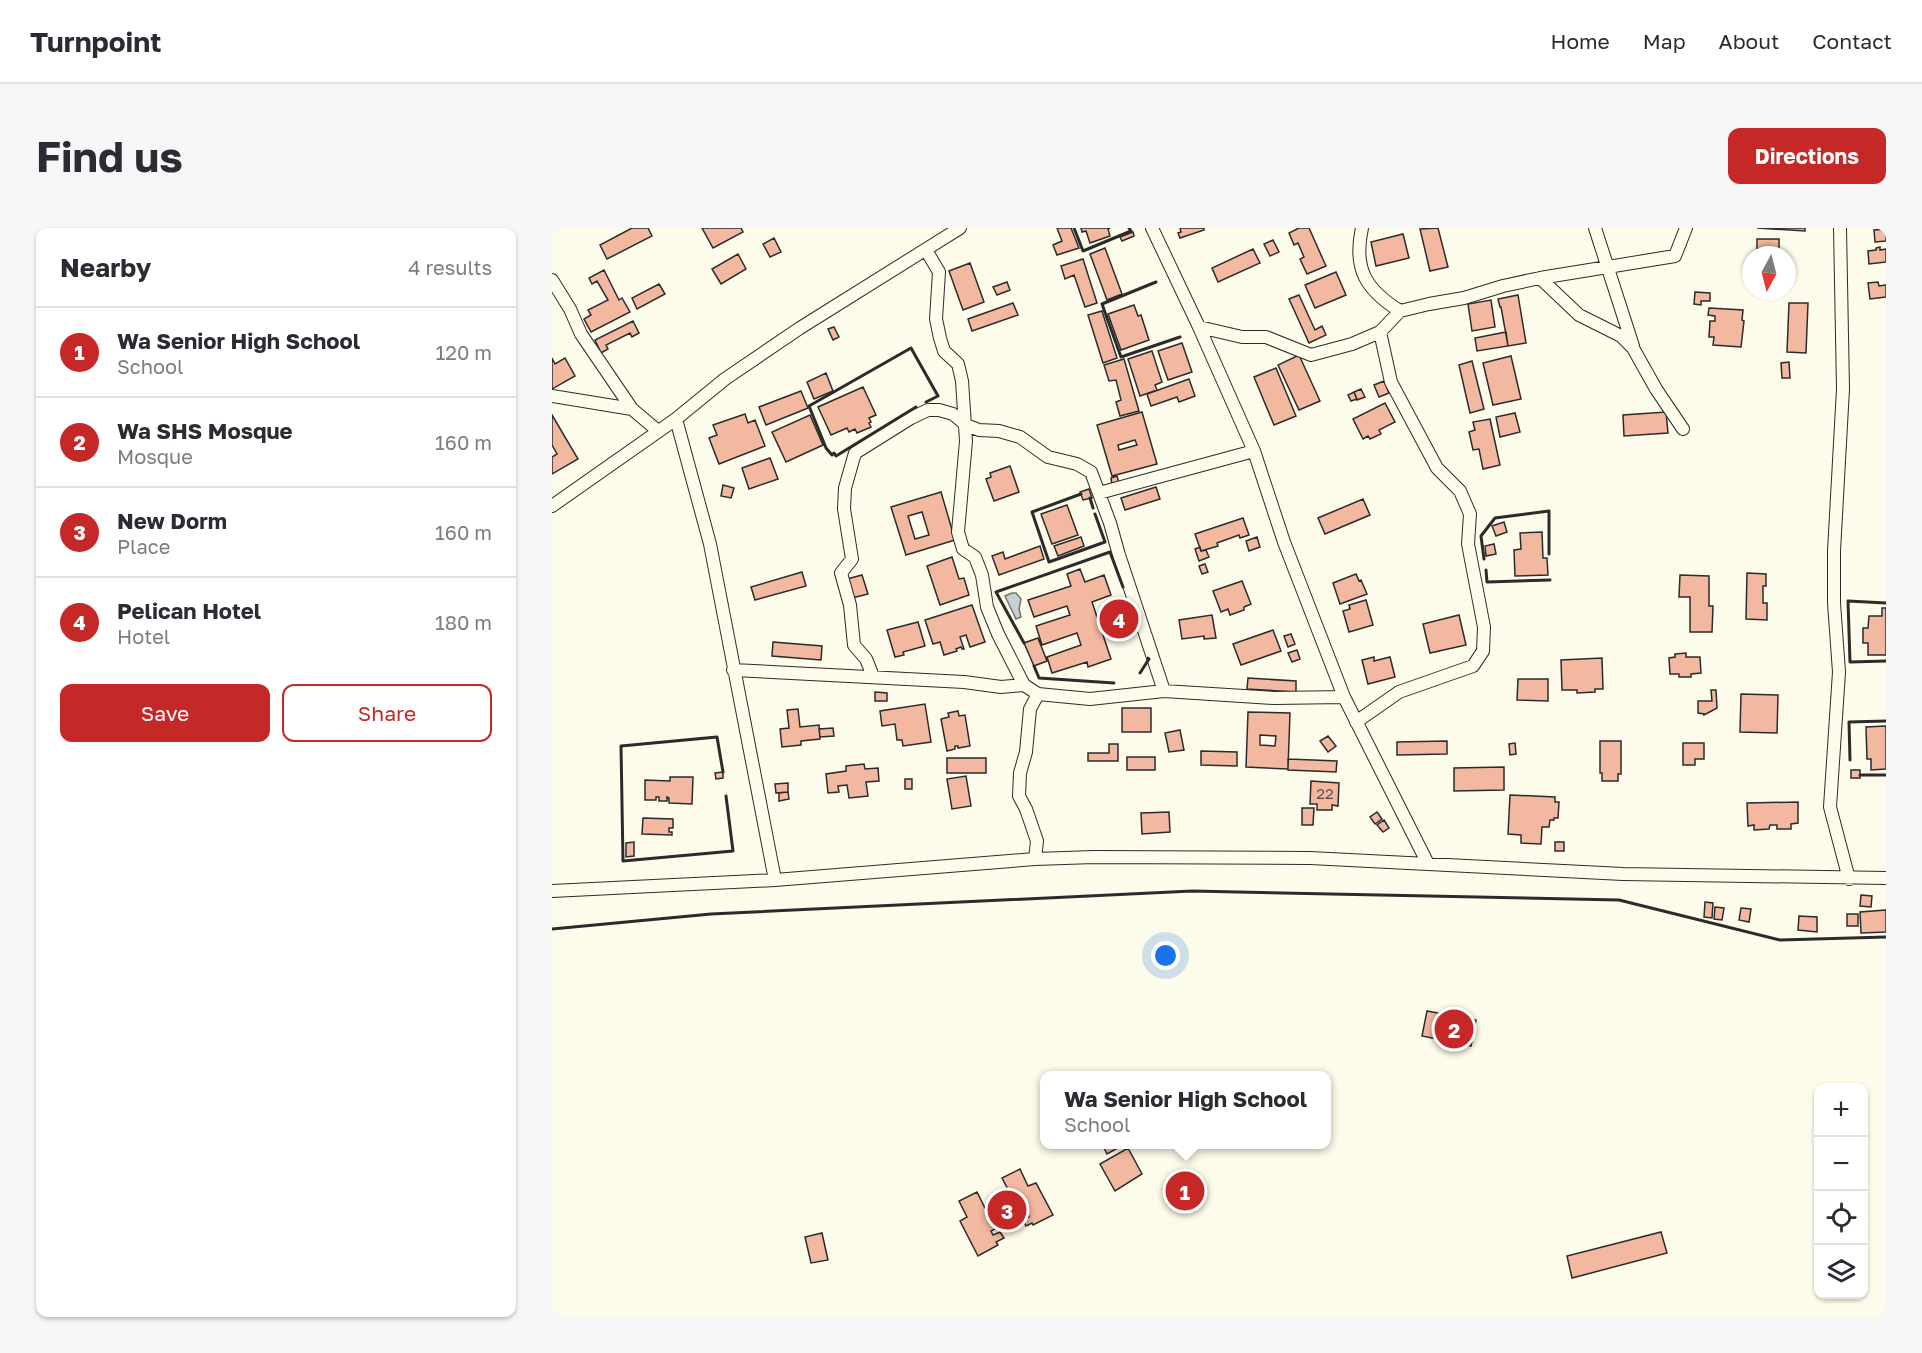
<!DOCTYPE html>
<meta charset="utf-8">
<style>
body{margin:0;font-family:"Golos Text",sans-serif;background:#f7f7f7;color:#2b2b33}
.controls{position:absolute;right:18px;bottom:18px;display:grid;overflow:hidden;border-radius:12px;box-shadow:0 2px 4px #0004}
.controls button{width:54px;height:54px;display:grid;place-items:center;padding:0;border:0;border-bottom:2px solid #e1e1e2;background:#fff;color:#2b2b33;font:30px sans-serif}
.compass{position:absolute;left:1190px;top:18px;width:54px;height:54px;border-radius:50%;background:#fff;box-shadow:0 2px 4px #0004;rotate:187deg}
.you{position:absolute;left:614px;top:728px;width:21px;height:21px;margin:-15px;border:4px solid #fff;border-radius:50%;background:#1a73e8;box-shadow:0 0 0 9px #1a73e833}
.badge{display:grid;place-items:center;width:39px;height:39px;border-radius:50%;background:#c62828;color:#fff;font-size:20px;font-weight:700}
.pin{position:absolute;translate:-50% -50%;border:3px solid #fff;box-shadow:0 2px 6px #0006}
.popup{position:absolute;left:488px;top:843px;width:291px;height:78px;box-sizing:border-box;display:grid;place-content:center;border-radius:12px;background:#fff;filter:drop-shadow(0 2px 4px #0005);font-size:20px;white-space:nowrap;color:#7c7c81}
.popup b{font-size:22px;color:#2b2b33}
.popup::after{content:'';position:absolute;left:50%;top:100%;margin-left:-12px;border:12px solid transparent;border-top-color:#fff}
.list{margin:0;padding:0;list-style:none}
h2{display:flex;justify-content:space-between;align-items:center;height:78px;margin:0;padding:0 24px;font-size:26px}
h2 small{font-size:20px;font-weight:400;color:#7c7c81}
.list li{display:grid;grid-template-columns:39px 1fr auto;gap:18px;align-items:center;box-sizing:border-box;height:90px;padding:0 24px;border-top:2px solid #e1e1e2}
.list b{display:block;font-size:22px;white-space:nowrap}
.list p{margin:0;font-size:20px;white-space:nowrap;color:#7c7c81}
.list em{font-size:20px;font-style:normal;color:#7c7c81}
.actions{display:flex;gap:12px;padding:18px 24px}
.actions a{flex:1;padding:14px 0;border:2px solid #c62828;border-radius:12px;text-align:center;font-size:21px;color:#c62828}
.actions .main{background:#c62828;color:#fff}
.icon{flex:none;width:33px;height:33px;fill:none;stroke:currentColor;stroke-width:2;stroke-linecap:round;stroke-linejoin:round}
.map{position:relative;flex:none;width:1334px;height:1089px;overflow:hidden;border-radius:12px}
header{display:flex;align-items:center;gap:36px;box-sizing:border-box;height:84px;padding:0 30px;background:#fff;border-bottom:2px solid #e1e1e2}
header strong{font-size:28px}
nav{display:flex;gap:33px;margin-inline-start:auto;font-size:21px}
.intro{display:flex;align-items:center;justify-content:space-between;box-sizing:border-box;height:144px;padding:0 36px}
h1{margin:0;font-size:42px}
.button{padding:15px 27px;border-radius:12px;background:#c62828;color:#fff;font-size:21px;font-weight:700}
main{display:flex;gap:36px;padding:0 36px}
aside{flex:1;background:#fff;border-radius:12px;box-shadow:0 2px 4px #0004}
.map>svg:first-child{display:block}
.water{fill:#c7d0d0;stroke:#74746e;stroke-width:1.5}
.building{fill:#f2b8a0;stroke:#2b2b2b;stroke-width:1.5;fill-rule:evenodd}
.lines{fill:none;stroke-linecap:round;stroke-linejoin:round}
.minor-casing{stroke:#2b2b2b;stroke-width:14}
.minor{stroke:#fdfbea;stroke-width:12}
.wall{stroke:#2b2b2b;stroke-width:3}
.labels{text-anchor:middle;dominant-baseline:central;stroke-width:4.5;stroke-linejoin:round;paint-order:stroke}
.number-label{font-size:15px;fill:#5d4e48}
</style>
<header>
<strong>Turnpoint</strong>
<nav><a>Home</a><a>Map</a><a>About</a><a>Contact</a></nav>
</header>
<div class="intro"><h1>Find us</h1><a class="button">Directions</a></div>
<main>
<aside>
<h2>Nearby<small>4 results</small></h2>
<ul class="list">
<li><span class="badge">1</span><div><b>Wa Senior High School</b><p>School</p></div><em>120 m</em></li>
<li><span class="badge">2</span><div><b>Wa SHS Mosque</b><p>Mosque</p></div><em>160 m</em></li>
<li><span class="badge">3</span><div><b>New Dorm</b><p>Place</p></div><em>160 m</em></li>
<li><span class="badge">4</span><div><b>Pelican Hotel</b><p>Hotel</p></div><em>180 m</em></li>
</ul>
<div class="actions"><a class="main">Save</a><a>Share</a></div>
</aside>
<div class="map">
<svg width="1334" height="1089" viewBox="0 0 1334 1089">
<rect width="100%" height="100%" fill="#fdfbea"/>
<!-- water -->
<path class="water" d="M460,365H464L469,371L467,381L469,389L464,391L453,368Z"/>
<!-- building -->
<path class="building" d="M80,0H96L100,8L55,31L48,17Z
M150,0H189L191,4L161,20Z
M505,0H519L527,20L505,27L501,17L510,13Z
M529,0H558L556,1L558,8L538,15L534,3L530,4Z
M628,0H652V2L628,10L626,5L629,4Z
M747,0H757L774,38L755,46L748,31L752,29L746,15L742,17L737,5Z
M886,0L896,39L878,43L868,1Z
M1205,0H1253V3Z
M1334,1V13L1323,14L1322,2Z
M581,4L582,8L570,13L568,9Z
M851,6L857,30L824,38L819,14Z
M222,10L229,24L218,29L211,16Z
M1205,11H1227V27H1200H1210V21H1205Z
M721,12L727,24L718,28L712,16Z
M1328,19V22L1334,21V34L1317,36L1316,23L1324,22V20Z
M553,20L570,66L555,72L538,26Z
M701,21L708,35L666,54L660,40Z
M186,26L194,41L169,56L160,41Z
M531,31L545,75L533,79L522,47L513,51L509,38Z
M418,35L432,74L411,82L397,43Z
M52,42L67,72L70,70L78,84L39,104L32,91L39,87L36,82L56,72L45,53L40,56L37,50Z
M784,44L794,67L763,80L753,57Z
M455,54L458,62L445,67L441,59Z
M1326,54L1327,58L1334,57V69L1318,71L1316,55Z
M107,56L113,66L85,81L80,70Z
M1143,64L1158,65V73H1149V77L1142,76Z
M747,67L763,102L770,98L774,107L757,115L737,71Z
M966,67L974,115L956,118L949,79H948L946,71Z
M939,72L943,99L920,103L916,76Z
M461,75L466,87L420,103L416,91Z
M1237,75H1256L1254,125L1235,124Z
M582,77L586,88L589,87L597,112L569,122L556,86Z
M1157,80L1191,82L1190,92L1192,93L1189,119L1161,117L1162,109H1157L1158,93H1163V88L1156,87Z
M550,83L565,130L551,135L536,87Z
M81,93L87,105L80,109L78,105L54,117L56,121L49,125L43,112Z
M282,99L287,109L281,112L276,101Z
M954,104L956,118L925,123L923,110Z
M630,115L640,144L616,152L606,123Z
M600,123L610,154L603,157L605,162L588,168L576,131Z
M747,127L768,173L747,182L726,137Z
M959,128L969,171L941,177L931,135Z
M0,130L3,136L13,130L23,148L0,161Z
M572,131L587,183L568,188L564,174L569,172L564,152L557,153L552,137Z
M920,133L932,181L918,185L907,137Z
M1237,134L1238,150H1230L1229,135Z
M724,140L744,188L722,197L702,149Z
M274,145L281,163L262,171L255,154Z
M637,151L643,168L627,174L625,169L599,178L595,166Z
M832,153L837,165L827,169L822,157Z
M311,159L324,187L317,190L319,194L317,195L319,199L305,205L303,201L297,204L295,200L279,207L266,179Z
M809,161L813,169L805,172L802,164Z
M249,163L256,180L214,197L207,179Z
M802,164L805,171L799,173L796,167Z
M833,175L843,194L827,202L829,206L818,211L816,208L811,211L801,191Z
M590,184L605,236L560,248L545,197ZM583,212L585,217L567,222L566,217Z
M1114,184L1116,205L1072,208L1071,187Z
M963,185L968,204L948,209L944,189Z
M193,186L196,195L203,192L213,218L167,236L157,210L165,207L161,197Z
M0,187L26,231L0,246V229L5,226L0,217Z
M258,187L271,217L234,234L220,204Z
M938,191L948,237L931,241L927,221L921,222L917,204L923,202L921,194Z
M218,230L226,251L197,261L190,240Z
M458,238L467,264L442,273L434,251L439,249L438,245Z
M565,248L567,255L560,257L559,250Z
M171,257L182,260L179,270L169,268Z
M604,259L608,271L573,282L569,270Z
M537,261L540,270L531,272L528,264Z
M389,264L403,312L354,327L339,279ZM370,284L377,307L363,311L356,288Z
M811,271L818,287L773,306L766,290Z
M515,277L526,307L500,316L489,286Z
M691,290L697,307L688,310L687,307L665,315L666,318L649,323L643,306Z
M952,294L955,304L944,308L940,298Z
M990,304L991,330H995L996,347L963,348L962,322L969,321L968,305Z
M529,309L532,318L506,328L502,318Z
M705,309L708,319L697,323L694,313Z
M942,316L944,326L934,328L933,318Z
M488,318L492,331L447,347L440,328L451,324L453,331Z
M648,319L649,323L654,322L657,329L647,333L643,321Z
M400,329L407,351L412,350L417,367L388,377L375,338Z
M653,336L656,344L650,346L647,338Z
M528,341L533,354L552,347L559,367L540,374L559,431L536,439L535,434L500,445L495,429L529,417L525,405L490,417L484,398L518,387L515,378L482,389L476,372L519,358L515,346Z
M250,344L254,358L203,372L199,359Z
M1195,345L1214,346V358H1211V375H1215V392L1194,391Z
M804,346L807,353L809,352L815,366L788,376L781,355Z
M310,347L316,366L300,370L295,351Z
M1128,347L1157,348V378H1161L1160,404H1138V369H1127Z
M690,353L699,376L692,379V382L678,387L676,381L669,384L661,363Z
M814,372L821,397L797,404L791,383L798,381L797,377Z
M420,377L433,414L418,419L414,407L408,409L412,421H410L409,419L404,421L405,423L392,427L388,414L381,416L373,392Z
M1330,380H1334V427H1316V415H1311V400H1316L1317,388H1330Z
M660,387L664,410L652,411V408L630,411L627,392Z
M907,387L914,417L878,425L871,396Z
M366,394L373,418L351,424L352,427L343,429L335,402Z
M721,402L729,423L689,437L681,416Z
M739,406L743,416L736,419L732,408Z
M486,410L495,433L482,438L472,415Z
M221,414L270,418L269,432L220,428Z
M745,422L748,431L740,434L736,425Z
M1134,425V429H1148L1149,445L1139,446V449H1127V446H1118L1117,430L1123,429V426Z
M822,429V433L838,429L843,449L816,456L810,432Z
M1050,430L1051,461H1043V464L1025,465V462H1010L1009,432Z
M696,450L744,453V464L695,461Z
M966,451H996V473L965,472Z
M1159,462H1164L1165,480L1152,487V486L1146,485V473H1160Z
M323,464L335,465V473H323Z
M1189,466L1226,467L1225,505L1188,504Z
M373,476L379,514L351,518L350,512H345L343,496L330,498L328,483Z
M570,480H599V504H570Z
M246,481L248,499L267,497L268,511L249,513V517L230,519L228,501L237,500L235,482Z
M406,483L407,488L413,487L418,518L406,520V518H403V521L395,523L389,491L397,489L396,485Z
M696,484L738,485L736,541L694,539ZM708,507L724,508L723,518L708,517Z
M1334,498V541L1319,542V531H1315L1314,499Z
M281,500L282,508L268,509L267,501Z
M628,502L632,522L617,524L613,505Z
M776,508L784,518L776,524L768,513Z
M895,513V526L845,527V514Z
M1048,513H1069V546H1066V553H1050V545H1048Z
M963,515L964,526L958,527L957,516Z
M1131,515H1152V531H1143V537H1131Z
M557,516H566V533H536V525H557Z
M649,523L685,524V538L649,537Z
M575,529H603V542H575Z
M395,530H434V545H395Z
M736,531L785,533L784,544L736,542Z
M312,536L313,541L326,540L327,553L314,554L316,568L297,570L295,557L286,558L287,564L276,565L274,546L294,543V538Z
M952,539V562L902,563V540Z
M1299,542H1308V550H1299Z
M171,544V550L164,551L163,545Z
M414,548L419,578L400,581L395,551Z
M118,549H141L140,576L117,575V570L115,569V573H107V569H104V572H93V552L118,553Z
M353,551H360V561H353Z
M759,553L787,555L786,578L780,577V582H765V576H758Z
M236,555V564L224,565L223,556Z
M236,564L237,571L227,573V565Z
M958,567L1003,569V574H1007L1006,590H1002V592H998L997,599H990L989,616L969,615V607L956,606Z
M1246,574V595L1239,596V601H1225V597H1218L1217,601L1202,602V597L1196,598L1195,575Z
M750,580H762L761,597H750Z
M617,584L618,604L590,606L589,585Z
M825,584L830,591L823,596L818,589Z
M91,590L121,591V600H117V604H120V607L90,606Z
M832,592L837,600L831,604L825,597Z
M82,614V628L74,629V615Z
M1003,614H1012V623H1003Z
M1309,667L1320,668L1319,679L1308,678Z
M1153,674L1161,675L1160,690L1152,689Z
M1163,679L1172,680L1170,692L1162,691Z
M1189,680L1199,681L1197,694L1187,692Z
M1334,682V704L1309,705L1308,684Z
M1295,686H1306V698H1295Z
M1247,688L1265,689V704L1246,702Z
M875,783L924,792L919,818L870,808Z
M550,916H571V917L555,926Z
M576,920L590,946L563,963L548,936Z
M468,941L476,958L484,955L501,987L481,997L480,995L474,998L471,992L477,989L475,984L439,1003L441,1007L448,1004L452,1010L444,1014L446,1017L426,1028L408,993L415,989L407,973L425,964L433,980L459,967L450,950Z
M1109,1004L1115,1025L1020,1050L1015,1028Z
M270,1005L276,1032L259,1035L253,1009Z"/>
<g class="lines">
<defs>
<path id="minor" d="M600,0L647,99L702,223L732,314L792,469L876,636
M810,0C801,41 814,62 848,83
M1043,0L1081,118
M1288,0L1291,161L1282,323V375L1287,444L1278,579L1297,651
M374,22L387,44L384,91L388,110L392,123L406,136L410,153L414,213L406,304L411,321L423,329L430,347L435,379L446,406L472,457
M988,50L1027,87L1069,108L1081,120L1104,161L1131,201
M0,52L18,81L29,106L80,181L106,203
M647,99L690,109H714L759,127L800,116L828,104L848,83L877,76L912,70L951,58L988,50L1123,28L1134,0
M0,168L80,181
M124,191L158,316L223,652
M547,265L702,223
M0,278L124,191L173,151L248,100L408,0
M181,442L412,454L449,459L472,457L486,466L538,471L612,463L722,470L792,469
M319,449V443L314,431L302,417L298,377L289,345L300,331L292,281L293,260L303,225L359,190L376,182H387L401,186L414,197L427,202L447,203L468,209L496,229L525,236L539,244L558,295L567,327L612,463
M804,494L847,464L921,438L931,423L932,399L916,316L918,286L908,263L885,240L839,154L828,104
M483,631L485,613L474,581L467,568L468,545L474,524L478,481L486,466
M0,663L223,652L483,631L542,629L758,630L1071,646L1334,650"/>
</defs>
<!-- minor casing -->
<use href="#minor" class="minor-casing"/>
<!-- minor -->
<use href="#minor" class="minor"/>
<!-- wall -->
<path class="wall" d="M522,0L531,23L579,3L577,0
M604,54L550,76L569,129L628,109
M364,179L284,228L282,225L280,227L274,220L257,178L359,120L386,168L374,174
M529,266L480,284L497,334L553,314L543,286
M538,270L541,280
M932,331L929,308L943,290L997,283V326
M934,342L935,354L998,352
M1334,375L1296,373L1298,434L1334,433
M472,415L444,364L558,324L571,359
M482,438L487,450L562,455
M588,445L597,431L596,430
M1298,532L1297,494L1334,493
M171,544L165,509L69,518L71,633L181,623L174,568
M1308,547H1334
M0,701L159,686L640,663L1067,672L1228,712L1334,709"/>
</g>
<g class="labels">
<!-- number labels -->
<g class="number-label">
<text x="773" y="565">22</text>
</g>
</g>
</svg>
<div class="controls">
<button>+</button>
<button>−</button>
<button><svg class="icon" aria-label="locate" viewBox="0 0 24 24"><circle cx="12" cy="12" r="6"/><path d="M12 2v4M12 18v4M2 12h4M18 12h4"/></svg></button>
<button><svg class="icon" aria-label="layers" viewBox="0 0 24 24"><path d="M12 4l9 5-9 5-9-5zM3 14l9 5 9-5"/></svg></button>
</div>
<svg class="compass" viewBox="-18 -18 36 36"><path d="M0-13l5 13h-10z" fill="#e53935"/><path d="M0 13l5-13h-10z" fill="#7c7c81"/></svg>
<div class="you"></div>
<div class="pin badge" style="left:633px;top:963px">1</div>
<div class="popup"><b>Wa Senior High School</b>School</div>
<div class="pin badge" style="left:902px;top:801px">2</div>
<div class="pin badge" style="left:455px;top:982px">3</div>
<div class="pin badge" style="left:567px;top:391px">4</div>
</div>
</main>
